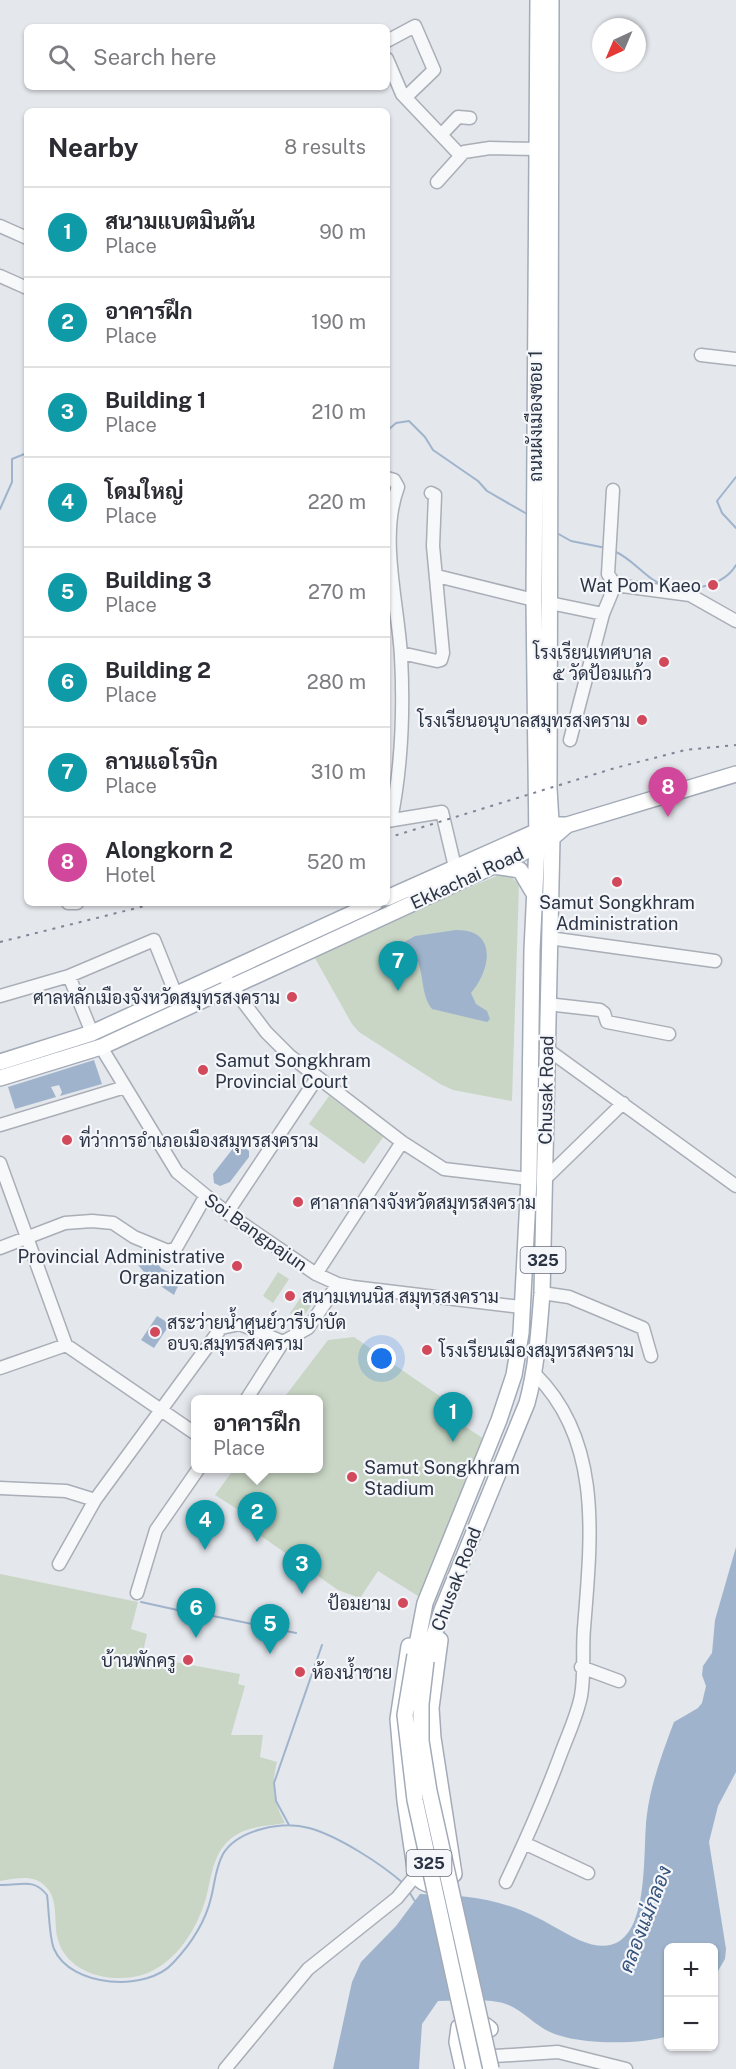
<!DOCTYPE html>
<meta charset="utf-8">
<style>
body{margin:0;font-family:"Public Sans",Sarabun,sans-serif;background:#f2f2f3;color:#2b2b33}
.controls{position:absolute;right:18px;bottom:18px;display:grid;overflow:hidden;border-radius:9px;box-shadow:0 2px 4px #0004}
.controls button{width:54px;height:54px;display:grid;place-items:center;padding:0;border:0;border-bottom:2px solid #e1e1e2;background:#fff;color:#2b2b33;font:30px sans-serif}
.compass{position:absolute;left:592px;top:18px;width:54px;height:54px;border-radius:50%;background:#fff;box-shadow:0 2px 4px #0004;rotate:224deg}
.you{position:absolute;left:382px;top:1359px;width:21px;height:21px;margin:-15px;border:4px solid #fff;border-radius:50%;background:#1a73e8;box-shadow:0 0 0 9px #1a73e833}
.badge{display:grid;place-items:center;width:39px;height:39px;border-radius:50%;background:#b45309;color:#fff;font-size:20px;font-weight:700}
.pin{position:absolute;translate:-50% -50px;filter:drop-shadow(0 2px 3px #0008)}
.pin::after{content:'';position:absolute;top:32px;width:21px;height:18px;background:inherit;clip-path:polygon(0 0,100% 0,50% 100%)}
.popup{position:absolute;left:191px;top:1395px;width:132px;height:78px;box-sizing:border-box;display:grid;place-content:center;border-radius:9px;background:#fff;filter:drop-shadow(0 2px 4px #0005);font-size:20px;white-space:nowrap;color:#7c7c81}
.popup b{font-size:22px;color:#2b2b33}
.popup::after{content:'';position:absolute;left:50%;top:100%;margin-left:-12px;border:12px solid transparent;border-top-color:#fff}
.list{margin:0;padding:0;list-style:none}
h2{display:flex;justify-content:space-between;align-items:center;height:78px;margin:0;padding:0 24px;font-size:26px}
h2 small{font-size:20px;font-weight:400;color:#7c7c81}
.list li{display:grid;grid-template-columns:39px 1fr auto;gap:18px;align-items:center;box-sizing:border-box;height:90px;padding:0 24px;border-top:2px solid #e1e1e2}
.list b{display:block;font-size:22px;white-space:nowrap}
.list p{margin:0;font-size:20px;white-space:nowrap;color:#7c7c81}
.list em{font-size:20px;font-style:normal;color:#7c7c81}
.icon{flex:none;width:33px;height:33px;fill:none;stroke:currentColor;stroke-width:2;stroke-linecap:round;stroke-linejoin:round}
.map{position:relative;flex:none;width:736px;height:2069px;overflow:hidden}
.search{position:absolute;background:#fff;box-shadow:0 2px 4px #0004;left:24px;top:24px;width:366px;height:66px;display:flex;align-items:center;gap:15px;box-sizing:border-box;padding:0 21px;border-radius:9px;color:#7c7c81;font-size:22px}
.panel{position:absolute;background:#fff;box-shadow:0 2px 4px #0004;left:24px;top:108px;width:366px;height:798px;border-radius:9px}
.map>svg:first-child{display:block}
.green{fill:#c9d6c5}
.water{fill:#9fb4cc}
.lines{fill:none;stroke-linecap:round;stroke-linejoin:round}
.stream{stroke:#9fb4cc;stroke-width:2}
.minor-casing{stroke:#a9aeb7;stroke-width:15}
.major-casing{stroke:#a3abb8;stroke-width:18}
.minor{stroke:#f7f8fa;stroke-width:12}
.major{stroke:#fff;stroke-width:15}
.rail{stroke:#7d8696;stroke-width:2;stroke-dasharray:3 6;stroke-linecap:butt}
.major-bridge-casing{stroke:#a3abb8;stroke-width:18;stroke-linecap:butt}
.major-bridge{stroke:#fff;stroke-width:15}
.poi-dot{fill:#d1495b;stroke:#f4f6f9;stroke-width:2}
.labels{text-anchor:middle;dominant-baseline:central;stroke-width:4.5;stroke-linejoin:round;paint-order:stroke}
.shield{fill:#f4f6f9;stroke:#676e7b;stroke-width:1.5}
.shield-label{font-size:16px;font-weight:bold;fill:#2b3445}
.street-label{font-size:18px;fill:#2b3445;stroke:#f4f6f9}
.poi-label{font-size:18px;fill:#2b3445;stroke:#f4f6f9;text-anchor:start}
.water-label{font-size:20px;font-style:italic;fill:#34527a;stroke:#f4f6f9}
</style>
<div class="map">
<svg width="736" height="2069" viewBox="0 0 736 2069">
<rect width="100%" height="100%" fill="#e4e7ec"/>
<!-- green -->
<path class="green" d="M499,875H509L519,884L512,1101L453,1090L440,1084L359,1032L352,1024L312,953Z
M329,1096L384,1136L364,1164L309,1124Z
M278,1272L289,1279L273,1303L263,1296Z
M306,1290L317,1297L301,1320L290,1313Z
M354,1337L457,1408L451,1417L490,1443L426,1601L378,1571L360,1598L338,1590L241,1522L245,1514L215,1495L234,1469L318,1468V1400L283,1399L328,1340Z
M0,1574L138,1602L131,1629L147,1634L142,1656L240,1674L238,1684L245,1686L231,1735H263L260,1757L277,1762C271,1787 273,1801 285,1823C268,1826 247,1826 233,1837C214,1851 212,1873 207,1894C198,1930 172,1971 133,1977C102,1982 64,1970 57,1936C54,1921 58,1900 47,1888C34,1873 16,1879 0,1881Z"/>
<!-- water -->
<path class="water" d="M456,930C498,929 491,970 471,993L476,1004L487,1011L490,1019L487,1022L432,1009C420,994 425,973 415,956L397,954L394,948L415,936Z
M94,1060L102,1084L60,1096L62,1092L59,1085L51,1087L56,1097L15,1109L8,1087Z
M238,1142L249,1151V1157L230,1182L220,1186L214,1183L213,1174Z
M147,1250L161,1268L181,1279L174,1295L150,1279L138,1265L141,1261L139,1257Z
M157,1316L170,1324L154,1348L141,1340Z
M736,1547V1772L718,1806L709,1842L726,1949L725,1959L714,1978V1948H668V2036C640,2045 577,2045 550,2032C532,2024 519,2005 498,2002C479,1999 457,2001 438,2001L422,2024L419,2069H333L352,1982L361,1962L396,1926L420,1894C457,1895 489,1897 523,1911C543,1919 560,1931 579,1940C655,1973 641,1856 647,1814C651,1783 663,1751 674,1722L698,1708L702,1703L706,1686L702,1675L703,1666L712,1653L715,1620Z"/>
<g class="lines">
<!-- stream -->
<path class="stream" d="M387,431L396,423L409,421L425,437L433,450L478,481L487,491L527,514
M736,477L717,501L722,513L736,528
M0,509L12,482V459L27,453
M555,532L571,541L606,548
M614,551C630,558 638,569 652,579C675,595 721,591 736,565
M141,1602L191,1613
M208,1615L296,1633
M289,1825L276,1801L274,1783L322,1645
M0,1885C20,1886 33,1877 47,1895C49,1909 49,1937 54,1949C71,1988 147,1992 173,1963C191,1944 205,1923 211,1898C215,1883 215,1869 223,1854C238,1829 283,1821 309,1828C338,1836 380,1863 403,1883
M408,1890L416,1903"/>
<defs>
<path id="minor" d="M387,41L415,26L434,70L406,97
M387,59L402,94L460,155
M441,135L458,117L470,118
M437,182L464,152L490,148L537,149
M0,226L27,238
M0,276L27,288
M701,355L736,359
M387,478L394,480L398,487C379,537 398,603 401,656C404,712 402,765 391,820
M613,490L608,574L615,585L690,595L736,621
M437,576L534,600
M550,603L603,614
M401,653L437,661L441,660L443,653L433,546L435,495L431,493
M570,740L603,614L615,585
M387,821L442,812L455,867
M68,903H77
M549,938L715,961
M69,976L92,1033
M226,979L266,1032L290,1056L402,1142L444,1169L529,1179
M0,996L69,976L154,940L176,995
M547,1004L600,1010L604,1013L607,1022L669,1034
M101,1047L177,1172L227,1213L316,1274L338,1284L353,1287L521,1307
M547,1049L736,1186
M0,1125L125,1087
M0,1163L66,1345L196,1434
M544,1180L623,1103
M227,1213L317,1078
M0,1248L65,1223L92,1221L113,1223L134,1237L168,1251L176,1248L205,1197
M316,1274L402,1142
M542,1293L569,1297L643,1328L651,1356
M0,1368L66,1345
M246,1400L283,1342
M0,1488L66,1491L95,1500
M59,1564L95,1500L221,1328L240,1324L283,1342L308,1328L338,1284
M137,1593L156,1530L199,1468
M581,1667L619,1681
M524,1843L588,1873
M506,1882C526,1840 544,1799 560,1756C567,1737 577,1716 581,1696C585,1674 582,1650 584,1628C591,1539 603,1441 535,1374
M495,2056L558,2052L626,2069
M225,2069L308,1969L397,1898L416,1875"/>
<path id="major" d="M493,866L520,870L533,892
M387,898L551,825H567L736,774
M0,1062L92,1033L375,903
M0,1078L101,1047L537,846L552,838L567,825
M409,1646L398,1719L405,1801L416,1875C427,1891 441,1884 454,1874L433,1738L431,1708L440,1640
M415,1655L425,1603L499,1420L514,1375L521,1333L529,1179L532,950L537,846L534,600L538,0
M426,1661L442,1610L527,1403C537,1366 539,1330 542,1293L552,838L549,789L551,0
M463,2069L457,2042L459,2027C471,2020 479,2019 490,2029"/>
</defs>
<!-- minor casing -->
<use href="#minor" class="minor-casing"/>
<!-- major casing -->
<use href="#major" class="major-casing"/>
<!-- minor -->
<use href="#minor" class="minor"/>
<!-- major -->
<use href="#major" class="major"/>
<!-- rail -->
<path class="rail" d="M387,838L615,768L685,750L736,745
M0,942L157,903"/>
<defs>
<path id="major-bridge" d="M415,1655L405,1715L415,1800L474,2069
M426,1661L421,1704V1741L429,1791L491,2069"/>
</defs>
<!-- major-bridge casing -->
<use href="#major-bridge" class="major-bridge-casing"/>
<!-- major-bridge -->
<use href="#major-bridge" class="major-bridge"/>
</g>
<!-- markers -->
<g class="poi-dot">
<circle cx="713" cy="585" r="6"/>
<circle cx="664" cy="662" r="6"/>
<circle cx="642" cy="720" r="6"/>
<circle cx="617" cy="882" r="6"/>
<circle cx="292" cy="997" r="6"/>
<circle cx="203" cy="1070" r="6"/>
<circle cx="67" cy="1140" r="6"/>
<circle cx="298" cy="1202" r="6"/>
<circle cx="237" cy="1266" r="6"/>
<circle cx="290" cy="1296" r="6"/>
<circle cx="155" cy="1332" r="6"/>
<circle cx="427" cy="1350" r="6"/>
<circle cx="352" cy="1477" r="6"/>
<circle cx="403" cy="1603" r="6"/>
<circle cx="188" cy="1660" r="6"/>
<circle cx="300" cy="1672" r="6"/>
</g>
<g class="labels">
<!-- shield labels -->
<g class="shield">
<rect x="520.5" y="1247" width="45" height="26" rx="4.5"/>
<rect x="406.5" y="1850" width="45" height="26" rx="4.5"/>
</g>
<g class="shield-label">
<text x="543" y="1260">325</text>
<text x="429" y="1863">325</text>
</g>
<!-- street labels -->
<g class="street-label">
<text transform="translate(535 416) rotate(-90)">ถนนผังเมืองซอย 1</text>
<text transform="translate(467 878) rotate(-25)">Ekkachai Road</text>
<text transform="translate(546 1090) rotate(-89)">Chusak Road</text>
<text transform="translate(256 1232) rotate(35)">Soi Bangpajun</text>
<text transform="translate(456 1579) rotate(-69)">Chusak Road</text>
</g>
<!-- poi labels -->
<g class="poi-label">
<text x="701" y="585" text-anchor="end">Wat Pom Kaeo</text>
<text x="652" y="652" text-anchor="end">โรงเรียนเทศบาล<tspan x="652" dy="21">๕ วัดป้อมแก้ว</tspan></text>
<text x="630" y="720" text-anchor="end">โรงเรียนอนุบาลสมุทรสงคราม</text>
<text x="617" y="902" text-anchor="middle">Samut Songkhram<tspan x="617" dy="21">Administration</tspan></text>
<text x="280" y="997" text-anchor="end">ศาลหลักเมืองจังหวัดสมุทรสงคราม</text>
<text x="215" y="1060">Samut Songkhram<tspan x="215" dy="21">Provincial Court</tspan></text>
<text x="79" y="1140">ที่ว่าการอำเภอเมืองสมุทรสงคราม</text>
<text x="310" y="1202">ศาลากลางจังหวัดสมุทรสงคราม</text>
<text x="225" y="1256" text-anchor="end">Provincial Administrative<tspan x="225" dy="21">Organization</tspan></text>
<text x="302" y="1296">สนามเทนนิส สมุทรสงคราม</text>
<text x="167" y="1322">สระว่ายน้ำศูนย์วารีบำบัด<tspan x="167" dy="21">อบจ.สมุทรสงคราม</tspan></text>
<text x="439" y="1350">โรงเรียนเมืองสมุทรสงคราม</text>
<text x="364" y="1467">Samut Songkhram<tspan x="364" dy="21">Stadium</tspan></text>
<text x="391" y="1603" text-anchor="end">ป้อมยาม</text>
<text x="176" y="1660" text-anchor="end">บ้านพักครู</text>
<text x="312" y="1672">ห้องน้ำชาย</text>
</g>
<!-- water labels -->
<g class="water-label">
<text transform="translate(645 1919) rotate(-69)">คลองแม่กลอง</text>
</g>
</g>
</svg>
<div class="controls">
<button>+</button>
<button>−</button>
</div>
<svg class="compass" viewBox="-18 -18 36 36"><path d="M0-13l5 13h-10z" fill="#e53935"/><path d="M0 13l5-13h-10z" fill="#7c7c81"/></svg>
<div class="you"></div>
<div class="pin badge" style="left:453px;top:1442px;background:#0f9aa8">1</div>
<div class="pin badge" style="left:257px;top:1542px;background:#0f9aa8">2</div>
<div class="popup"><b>อาคารฝึก</b>Place</div>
<div class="pin badge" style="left:302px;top:1594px;background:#0f9aa8">3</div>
<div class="pin badge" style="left:205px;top:1550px;background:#0f9aa8">4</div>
<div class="pin badge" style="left:270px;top:1654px;background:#0f9aa8">5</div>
<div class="pin badge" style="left:196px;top:1638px;background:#0f9aa8">6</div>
<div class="pin badge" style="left:398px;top:991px;background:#0f9aa8">7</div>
<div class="pin badge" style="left:668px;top:817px;background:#d1479c">8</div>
<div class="search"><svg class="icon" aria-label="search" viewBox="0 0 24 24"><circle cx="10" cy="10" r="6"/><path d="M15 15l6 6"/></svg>Search here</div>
<section class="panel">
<h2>Nearby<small>8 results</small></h2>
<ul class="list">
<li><span class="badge" style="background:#0f9aa8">1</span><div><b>สนามแบตมินตัน</b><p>Place</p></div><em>90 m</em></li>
<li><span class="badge" style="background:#0f9aa8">2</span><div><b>อาคารฝึก</b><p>Place</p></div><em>190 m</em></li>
<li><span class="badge" style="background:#0f9aa8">3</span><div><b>Building 1</b><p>Place</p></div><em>210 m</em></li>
<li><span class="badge" style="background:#0f9aa8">4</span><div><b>โดมใหญ่</b><p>Place</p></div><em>220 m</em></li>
<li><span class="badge" style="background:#0f9aa8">5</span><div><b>Building 3</b><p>Place</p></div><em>270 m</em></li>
<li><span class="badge" style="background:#0f9aa8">6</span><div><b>Building 2</b><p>Place</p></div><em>280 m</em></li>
<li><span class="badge" style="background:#0f9aa8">7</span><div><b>ลานแอโรบิก</b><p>Place</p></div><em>310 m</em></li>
<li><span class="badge" style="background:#d1479c">8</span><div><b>Alongkorn 2</b><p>Hotel</p></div><em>520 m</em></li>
</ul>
</section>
</div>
